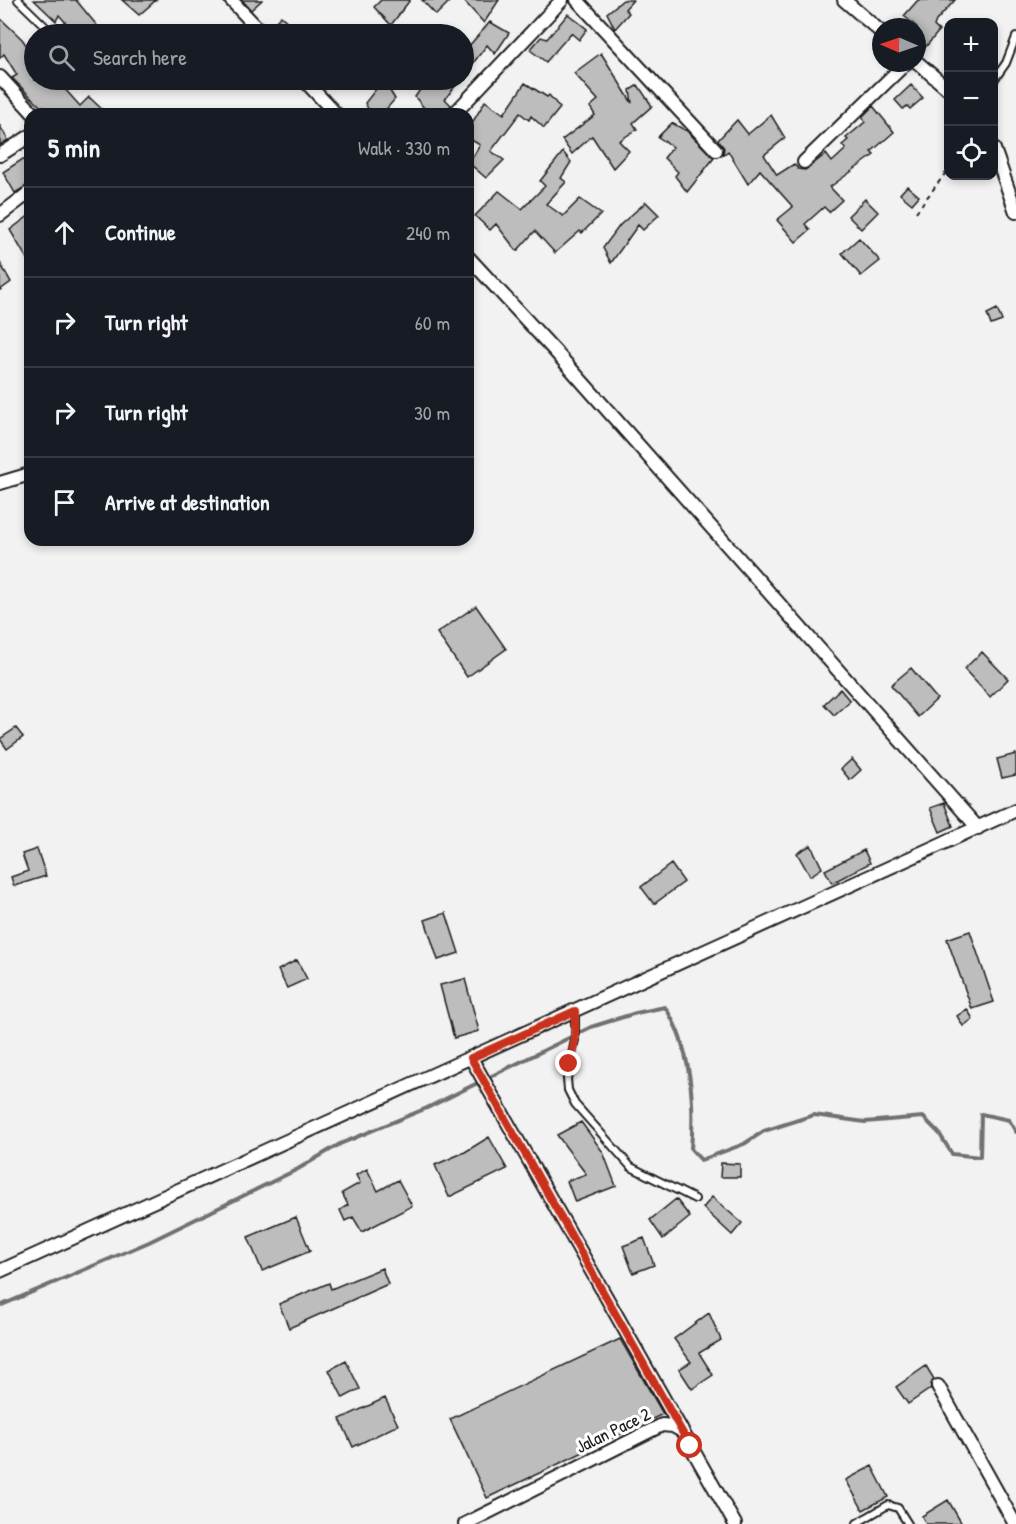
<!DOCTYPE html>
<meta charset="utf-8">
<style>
body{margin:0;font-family:"Patrick Hand",sans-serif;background:#20242c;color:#f1f3f6}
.controls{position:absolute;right:18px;top:18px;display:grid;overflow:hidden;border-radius:12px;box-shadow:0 3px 9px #0003}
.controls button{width:54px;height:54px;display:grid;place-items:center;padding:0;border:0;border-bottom:2px solid #363941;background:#171b24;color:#f1f3f6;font:30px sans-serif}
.compass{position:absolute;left:872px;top:18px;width:54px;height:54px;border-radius:50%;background:#171b24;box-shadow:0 3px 9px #0003;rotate:272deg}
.stop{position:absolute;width:18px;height:18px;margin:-14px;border:4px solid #c8321e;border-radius:50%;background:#fff}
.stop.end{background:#c8321e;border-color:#fff;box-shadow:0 2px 6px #0008}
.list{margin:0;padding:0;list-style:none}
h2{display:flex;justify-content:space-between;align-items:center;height:78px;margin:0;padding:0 24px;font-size:26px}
h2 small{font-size:20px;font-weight:400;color:#9ea1a6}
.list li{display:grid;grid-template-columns:39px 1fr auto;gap:18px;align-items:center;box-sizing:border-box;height:90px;padding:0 24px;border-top:2px solid #363941}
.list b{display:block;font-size:22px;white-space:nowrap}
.list em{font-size:20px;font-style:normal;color:#9ea1a6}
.icon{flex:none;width:33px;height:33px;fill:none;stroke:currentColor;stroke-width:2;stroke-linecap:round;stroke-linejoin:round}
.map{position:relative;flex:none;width:1016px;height:1524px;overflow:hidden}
.search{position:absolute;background:#171b24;box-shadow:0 3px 9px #0003;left:24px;top:24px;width:450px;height:66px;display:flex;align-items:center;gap:15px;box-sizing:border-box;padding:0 21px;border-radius:33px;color:#9ea1a6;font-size:22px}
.panel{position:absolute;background:#171b24;box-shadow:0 3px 9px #0003;left:24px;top:108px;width:450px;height:438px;border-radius:18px}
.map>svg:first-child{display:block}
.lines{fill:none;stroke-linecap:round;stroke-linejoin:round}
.stream{stroke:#707070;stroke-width:4}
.building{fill:#bdbdbd;stroke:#1c1c1c;stroke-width:1.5}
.service-casing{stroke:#1c1c1c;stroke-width:10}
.minor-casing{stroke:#1c1c1c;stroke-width:16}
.path{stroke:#1c1c1c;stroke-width:2;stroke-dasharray:4.5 4.5;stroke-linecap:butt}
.service{stroke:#fff;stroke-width:6}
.minor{stroke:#fff;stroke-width:12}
.route{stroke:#c8321e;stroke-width:8}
.labels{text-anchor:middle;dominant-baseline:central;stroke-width:6;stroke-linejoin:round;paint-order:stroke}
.street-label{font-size:18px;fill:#1c1c1c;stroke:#fff}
</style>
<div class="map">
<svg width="1016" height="1524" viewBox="0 0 1016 1524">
<rect width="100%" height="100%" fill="#f2f2f2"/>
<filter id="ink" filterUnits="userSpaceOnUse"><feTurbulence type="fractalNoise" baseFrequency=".0167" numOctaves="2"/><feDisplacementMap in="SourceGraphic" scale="12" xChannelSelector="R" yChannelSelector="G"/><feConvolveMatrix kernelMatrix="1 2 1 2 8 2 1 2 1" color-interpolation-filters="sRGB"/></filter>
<g filter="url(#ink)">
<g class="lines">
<!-- stream -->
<path class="stream" d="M2,1305L149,1242L298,1169L340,1144L427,1108L591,1027L636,1013L665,1007C691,1046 695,1103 691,1149L701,1160L744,1144L764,1131L814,1115L865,1122L923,1117L939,1133L952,1154L980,1157L981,1114L1009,1120L1016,1132"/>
</g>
<!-- building -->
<path class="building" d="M34,0H76L104,34H76L59,15L56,21Z
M122,0H156L139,15Z
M242,0H262L251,10Z
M381,0H410L391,25L374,7Z
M422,0H451L436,15Z
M463,0H499L484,23Z
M623,0H633L625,9L629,13L615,29L607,13Z
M918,0H955L936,21L934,26L939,31L923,50L917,45V27L904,16Z
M568,14L587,29L579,40L571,33L546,62L530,50L541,37L547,39Z
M281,16L301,34H271L269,28Z
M0,18L22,39L34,56V80H71L63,87L80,106L89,97L107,114H53L43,106L42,108L12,78L17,75L4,54L0,58Z
M490,22L509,33L495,54L487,45L464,75V44L468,47Z
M601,53L632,103L630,90L638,85L652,106L633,123L637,129L619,141L629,151L613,168L592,136L572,154L562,140L595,115L590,107L598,100L574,73Z
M383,80L395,99L382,114H371L365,103Z
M427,80H460L445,99L451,105L444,114H429L415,97Z
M525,83L547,97L549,95L560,108L544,128L531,116L529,120L520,113L491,151L504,160L486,178L469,163L480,145L468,138V130L485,101L504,114Z
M911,85L923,98L910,109L907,106L903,109L895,100Z
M873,106L894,132L871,152L874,155L830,187L842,200L829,212L824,207L805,224L810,230L796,242L777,220L793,207L760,170L748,184L728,151L723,155L724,148L718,140L737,120L748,134L771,115L785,138L764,155L777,175L794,164L798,169L805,170L826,154L832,162L846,149L842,145L848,140L846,138L865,122L862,117Z
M672,123L687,131L714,158L687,192L675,176L678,172L664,158L673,147L658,137Z
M0,126L8,140L0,145Z
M563,152L571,162L561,178L566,182L546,204L563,216L580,199L601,214L582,233L580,231L555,253L535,231L517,251L496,224L490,230L475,216L499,191L522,209L545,186L540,181Z
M23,159L30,170V184L15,193L3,172Z
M907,186L919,196L912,204L900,194Z
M865,199L878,212L861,229L848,216Z
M646,202L659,215L643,230L638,225L611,263L603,248L620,225Z
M30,215V264L10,230Z
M859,238L880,261L861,276L842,253Z
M0,263L11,282L0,290Z
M997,309L1002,321L991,325L987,314Z
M476,606L506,649L467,677L437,633Z
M982,652L1008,679L990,697L964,669Z
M911,668L937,699L918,717L891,685Z
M840,689L850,701L834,715L824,704Z
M16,728L23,737L7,749L0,739Z
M1016,754V775L1002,778L997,759Z
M852,759L861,770L850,780L841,769Z
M944,803L953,826L940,832L930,808Z
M811,845L822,868L810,876L797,853Z
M37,849L46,876L14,886L11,877L28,871L22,854Z
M864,850L870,863L832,883L825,870Z
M671,864L684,882L654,904L641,887Z
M446,913L459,953L438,960L425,920Z
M970,931L994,1002L972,1009L947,939Z
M297,960L307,979L287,988L278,970Z
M465,979L479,1031L454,1038L440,985Z
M967,1009L973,1019L963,1026L957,1016Z
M581,1122L603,1152L616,1186L575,1202L567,1181L586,1174L557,1135Z
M489,1137L507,1169L449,1197L435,1165L465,1152Z
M721,1163L740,1164V1177H720Z
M367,1169L378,1191L398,1180L412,1206L362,1232L353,1217L345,1221L340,1210L348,1205L342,1193L360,1183L356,1175Z
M712,1197L742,1223L732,1235L703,1208Z
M676,1199L690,1217L663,1239L650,1220Z
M296,1217L310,1251L262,1271L248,1237Z
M644,1238L654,1265L633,1273L623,1246Z
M382,1268L388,1284L289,1328L279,1304L329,1283L331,1289Z
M709,1313L721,1340L699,1353L713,1375L692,1389L679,1369L691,1362L674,1339Z
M620,1339L663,1414L487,1498L450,1419Z
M346,1361L360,1389L343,1398L329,1370Z
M926,1366L934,1379L930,1389L908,1404L896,1387Z
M385,1398L398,1425L353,1447L340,1419Z
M872,1466L888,1497L863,1510L846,1480Z
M948,1500L962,1524H926L922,1516Z"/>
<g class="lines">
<defs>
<path id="service" d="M18,0L53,34
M994,80L1006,63L1016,37
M575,1011V1040L567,1079L568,1090L575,1104L631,1167L695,1199
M857,1523L888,1505L898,1508L908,1524"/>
<path id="minor" d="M231,0L263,34
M577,0L716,150
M844,0L881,32
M917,62L948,89
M0,77L34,114
M304,80L336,114
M454,114L562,0
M994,149L1016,212
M0,155L30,136
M804,162L906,63
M0,215L30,192
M468,257L554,350L978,828
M0,483L30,474
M471,1058L682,1431
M0,1271L1016,810
M938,1386L1015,1524
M465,1524L662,1425L673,1426L682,1431L735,1524"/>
</defs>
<!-- service casing -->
<use href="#service" class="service-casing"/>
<!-- minor casing -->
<use href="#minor" class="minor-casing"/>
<!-- path -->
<path class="path" d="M916,212L948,170"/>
<!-- service -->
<use href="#service" class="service"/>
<!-- minor -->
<use href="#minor" class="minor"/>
</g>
</g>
<g class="lines" filter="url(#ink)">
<!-- route -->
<path class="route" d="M569,1064L575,1040V1011L471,1058L690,1446"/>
</g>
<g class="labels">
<!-- street labels -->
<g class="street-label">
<text transform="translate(613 1430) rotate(-26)">Jalan Pace 2</text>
</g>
</g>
</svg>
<div class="controls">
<button>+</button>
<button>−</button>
<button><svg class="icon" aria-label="locate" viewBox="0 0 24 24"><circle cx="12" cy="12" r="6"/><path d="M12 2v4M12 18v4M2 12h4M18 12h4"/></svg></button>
</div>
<svg class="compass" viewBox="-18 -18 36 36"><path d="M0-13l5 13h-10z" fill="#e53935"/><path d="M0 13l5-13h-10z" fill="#9ea1a6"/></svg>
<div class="stop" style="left:690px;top:1446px"></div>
<div class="stop end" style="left:569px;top:1064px"></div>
<div class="search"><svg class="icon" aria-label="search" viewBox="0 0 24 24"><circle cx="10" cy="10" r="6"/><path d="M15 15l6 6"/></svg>Search here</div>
<section class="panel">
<h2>5 min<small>Walk · 330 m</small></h2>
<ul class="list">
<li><svg class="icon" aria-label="ahead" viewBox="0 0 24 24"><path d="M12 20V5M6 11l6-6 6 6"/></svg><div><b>Continue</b></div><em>240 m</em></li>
<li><svg class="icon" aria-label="right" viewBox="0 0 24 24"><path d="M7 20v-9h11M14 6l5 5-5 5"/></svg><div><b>Turn right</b></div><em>60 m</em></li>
<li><svg class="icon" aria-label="right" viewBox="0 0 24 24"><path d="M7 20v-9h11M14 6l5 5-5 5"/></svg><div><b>Turn right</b></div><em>30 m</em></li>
<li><svg class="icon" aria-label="arrive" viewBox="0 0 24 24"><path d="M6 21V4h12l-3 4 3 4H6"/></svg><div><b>Arrive at destination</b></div></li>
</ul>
</section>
</div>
